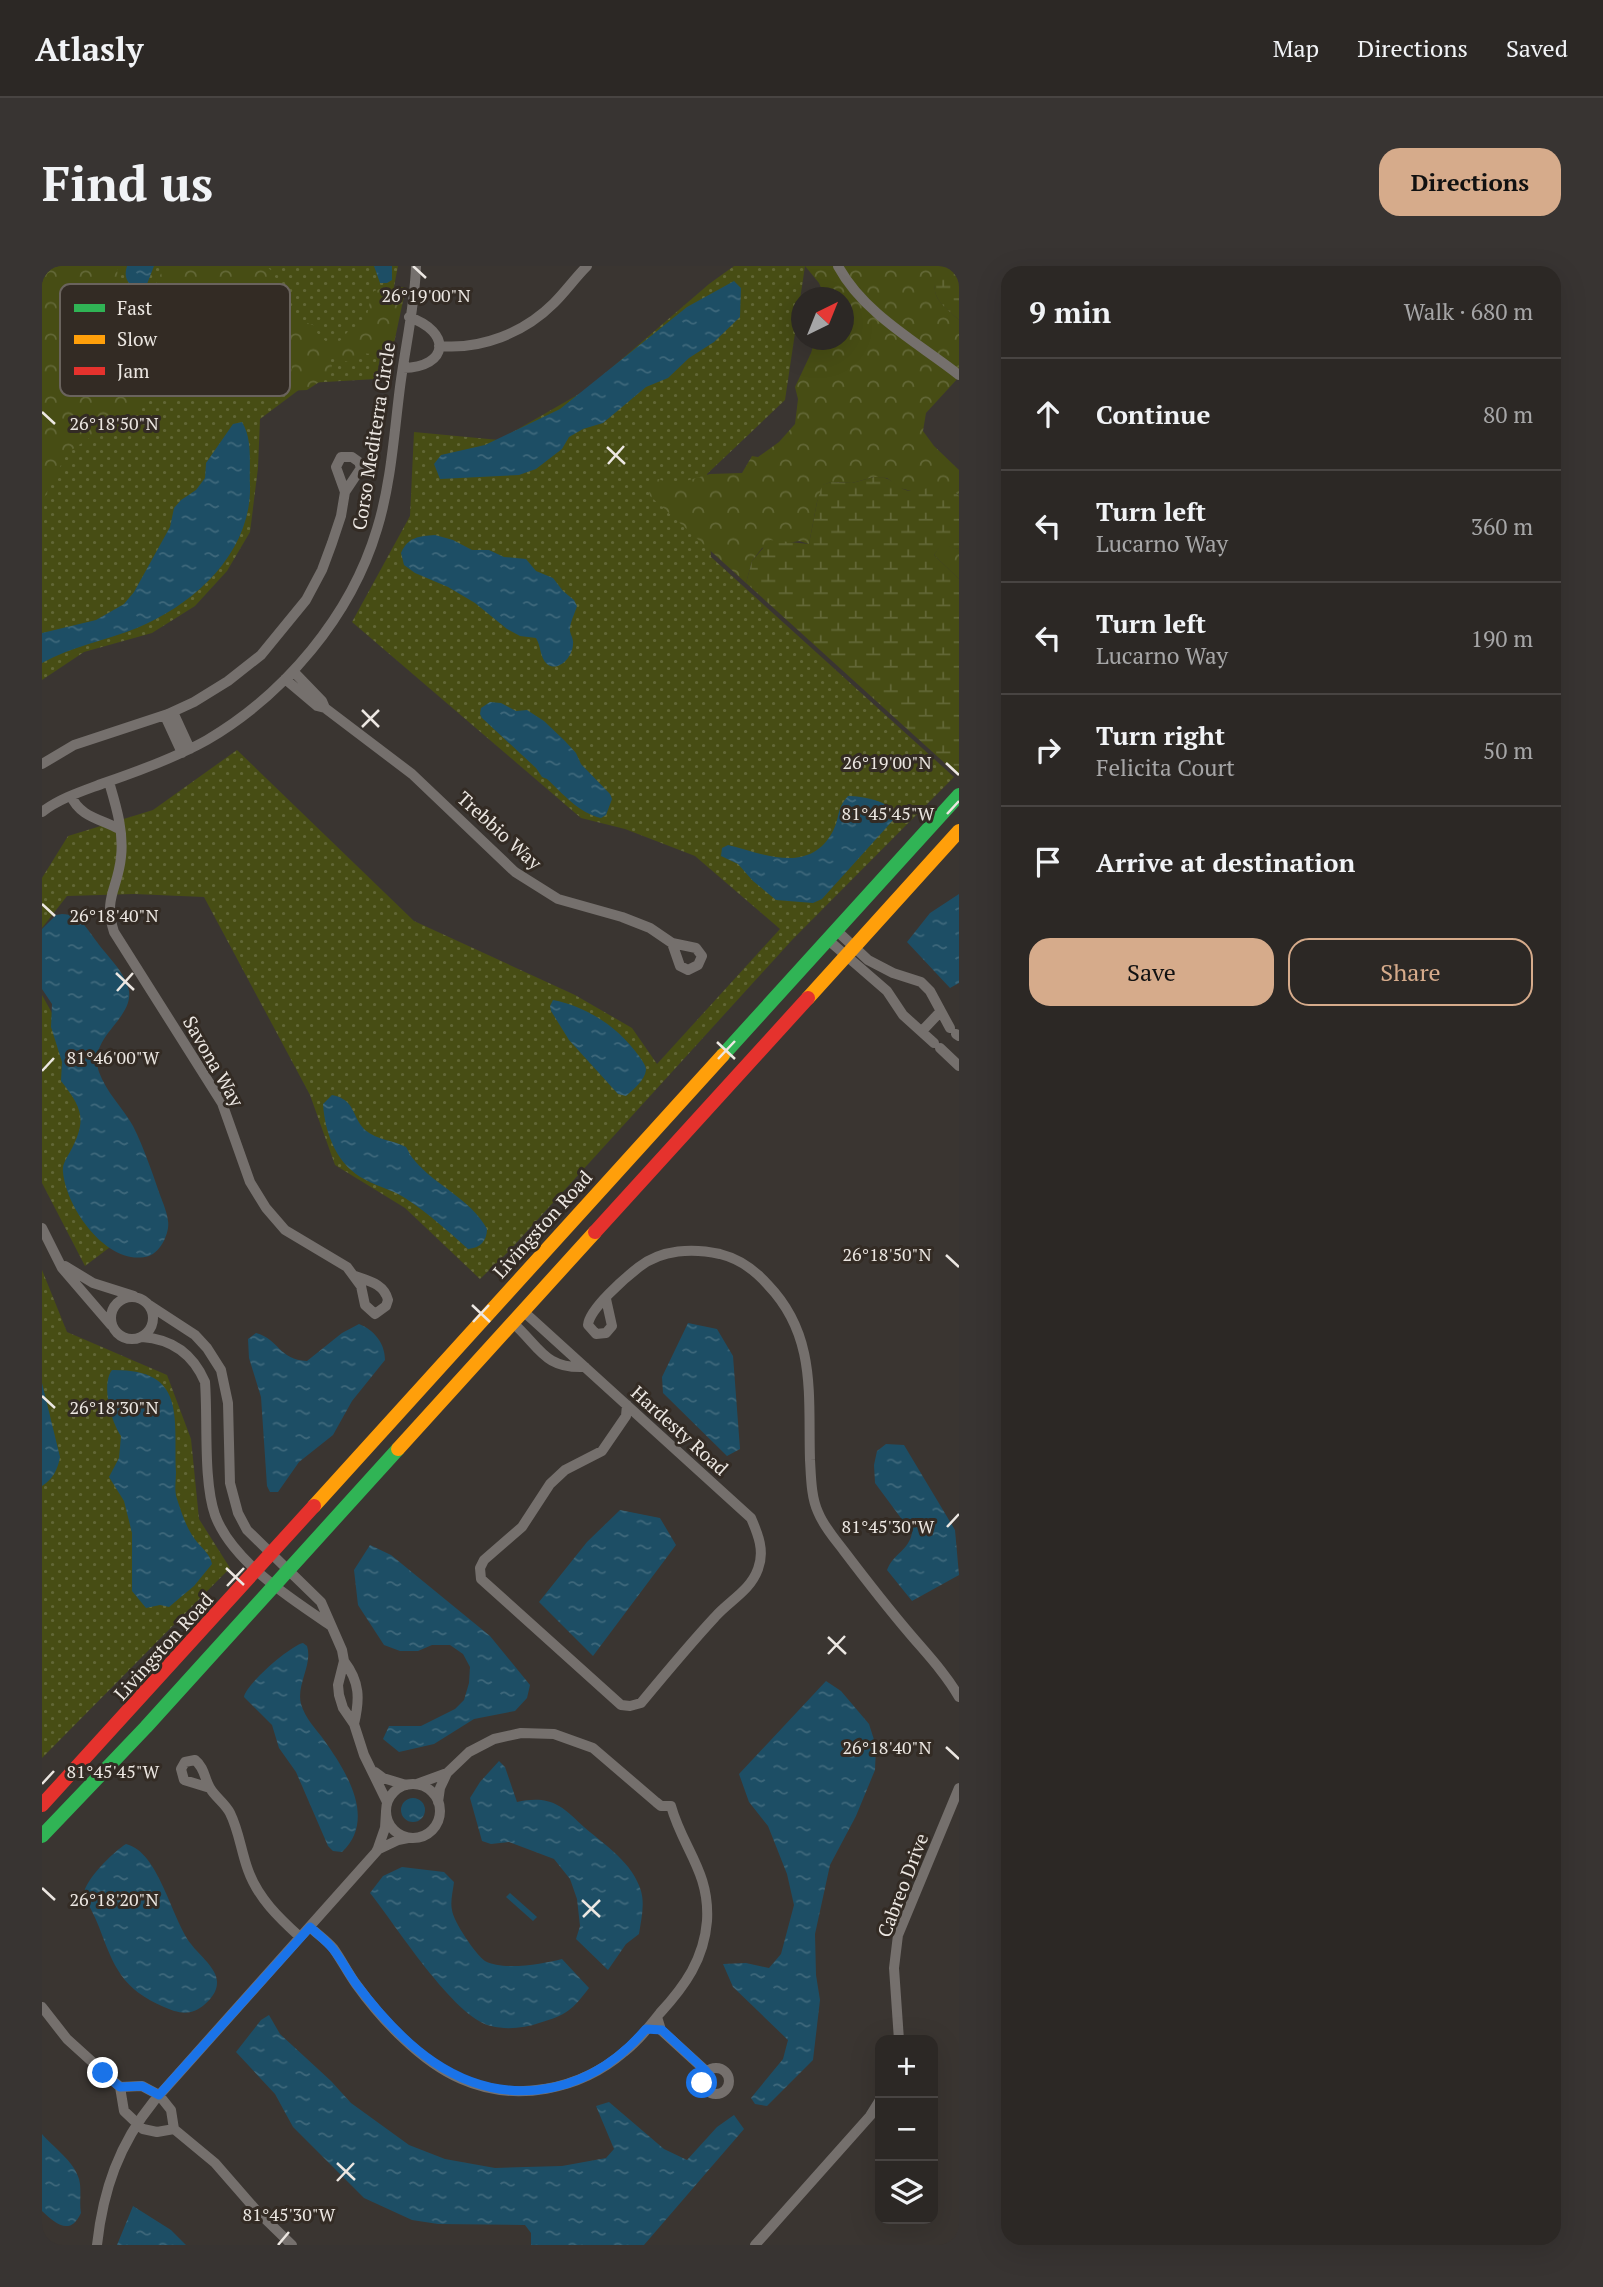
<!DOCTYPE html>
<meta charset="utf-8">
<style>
body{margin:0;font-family:"PT Serif",serif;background:#383432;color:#f1f3f6}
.controls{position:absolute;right:21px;bottom:21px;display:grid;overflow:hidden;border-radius:14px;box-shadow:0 7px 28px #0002}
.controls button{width:63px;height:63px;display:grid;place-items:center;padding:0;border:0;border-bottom:2px solid #484442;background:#2c2825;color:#f1f3f6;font:35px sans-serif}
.compass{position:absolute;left:749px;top:21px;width:63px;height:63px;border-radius:50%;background:#2c2825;box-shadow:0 7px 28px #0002;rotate:43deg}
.stop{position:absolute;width:21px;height:21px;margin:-16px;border:5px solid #1a73e8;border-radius:50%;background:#fff}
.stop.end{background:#1a73e8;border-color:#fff;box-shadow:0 2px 7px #0008}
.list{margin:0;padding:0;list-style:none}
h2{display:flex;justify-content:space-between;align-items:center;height:91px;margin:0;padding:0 28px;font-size:30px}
h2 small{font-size:23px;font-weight:400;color:#a6a6a7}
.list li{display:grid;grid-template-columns:46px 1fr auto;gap:21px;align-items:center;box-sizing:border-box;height:112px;padding:0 28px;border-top:2px solid #484442}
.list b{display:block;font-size:26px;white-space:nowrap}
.list p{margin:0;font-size:23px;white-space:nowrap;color:#a6a6a7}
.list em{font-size:23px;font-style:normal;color:#a6a6a7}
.actions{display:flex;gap:14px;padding:21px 28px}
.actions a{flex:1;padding:16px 0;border:2px solid #d6ab8b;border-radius:21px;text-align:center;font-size:24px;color:#d6ab8b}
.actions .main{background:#d6ab8b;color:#111}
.icon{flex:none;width:38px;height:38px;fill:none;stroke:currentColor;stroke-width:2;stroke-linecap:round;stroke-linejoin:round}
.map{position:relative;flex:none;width:917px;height:1979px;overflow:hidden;border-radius:21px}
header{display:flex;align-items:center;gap:42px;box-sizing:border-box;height:98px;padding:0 35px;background:#2c2825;border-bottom:2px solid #484442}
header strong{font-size:33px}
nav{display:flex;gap:38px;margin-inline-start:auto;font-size:24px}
.intro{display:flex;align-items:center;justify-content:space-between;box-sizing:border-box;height:168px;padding:0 42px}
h1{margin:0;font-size:49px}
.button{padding:18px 32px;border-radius:21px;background:#d6ab8b;color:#111;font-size:24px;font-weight:700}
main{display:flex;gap:42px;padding:0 42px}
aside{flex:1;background:#2c2825;border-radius:21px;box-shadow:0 7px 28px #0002}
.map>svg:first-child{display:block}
.grass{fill:url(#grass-dots)}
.forest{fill:url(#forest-crowns)}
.wetland{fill:url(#wetland-marsh)}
.water{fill:url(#water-ripples)}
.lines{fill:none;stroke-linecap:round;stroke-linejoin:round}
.street{stroke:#75706d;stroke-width:10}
.fast{stroke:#30b455;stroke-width:14}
.slow{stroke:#ff9f0a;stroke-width:14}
.jam{stroke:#e5322d;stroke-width:14}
.route{stroke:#1a73e8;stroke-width:9}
.ticks{fill:none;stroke:#ece7e2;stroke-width:2.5}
.labels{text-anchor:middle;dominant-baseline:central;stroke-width:6;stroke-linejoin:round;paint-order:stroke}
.street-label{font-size:19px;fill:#ece7e2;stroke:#332b24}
.key{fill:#332b24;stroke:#6a635d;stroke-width:2}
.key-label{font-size:19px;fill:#ece7e2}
.ticks-label{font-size:18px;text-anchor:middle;fill:#ece7e2;stroke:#332b24;stroke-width:6;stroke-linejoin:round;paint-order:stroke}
</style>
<header>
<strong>Atlasly</strong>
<nav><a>Map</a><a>Directions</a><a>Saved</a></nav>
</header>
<div class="intro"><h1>Find us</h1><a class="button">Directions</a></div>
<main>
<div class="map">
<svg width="917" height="1979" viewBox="0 0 917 1979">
<defs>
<pattern id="grass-dots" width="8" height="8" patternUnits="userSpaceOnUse" patternTransform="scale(1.75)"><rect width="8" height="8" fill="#474d14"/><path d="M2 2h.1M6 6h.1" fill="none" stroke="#626736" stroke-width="1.8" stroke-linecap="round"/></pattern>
<pattern id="forest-crowns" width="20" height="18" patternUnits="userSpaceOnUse" patternTransform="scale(1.75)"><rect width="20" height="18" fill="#474d14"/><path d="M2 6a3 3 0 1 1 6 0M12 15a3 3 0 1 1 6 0" fill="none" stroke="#626736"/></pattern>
<pattern id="wetland-marsh" width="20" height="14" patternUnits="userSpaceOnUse" patternTransform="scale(1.75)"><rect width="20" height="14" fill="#474d14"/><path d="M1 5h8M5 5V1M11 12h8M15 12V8" fill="none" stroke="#626736"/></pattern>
<pattern id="water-ripples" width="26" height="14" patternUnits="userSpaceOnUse" patternTransform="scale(1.75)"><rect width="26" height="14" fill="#1d4e65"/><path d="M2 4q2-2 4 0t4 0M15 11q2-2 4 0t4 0" fill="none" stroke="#3e687b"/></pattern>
</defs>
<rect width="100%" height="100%" fill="#3a3531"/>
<!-- grass -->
<path class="grass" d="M0,0H356L334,113L266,117L218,153L216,202L208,266L185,305L153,340L110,367L42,386L0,414Z
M692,0H763L743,134L665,208L669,291L912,511L751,673L467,985L438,1013L363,942L293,899L268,829L162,631L92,628L25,630L0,662V612L26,570L111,544L195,484L372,655L533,729L590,762L615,798L738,663L653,590L583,563L539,552L310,356L368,250L372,166L457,174L544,124L667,18Z
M0,729L10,747L84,969L43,1000L0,917Z
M0,1004L25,1066L125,1109L149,1173L157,1253L188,1302L0,1492Z"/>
<!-- forest -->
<path class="forest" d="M0,0H75L76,17L92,29C112,26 115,18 122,0H224L231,6L237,20L232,28C243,44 252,53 271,59L277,70L289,79L299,74L308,63L320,61C328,49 325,37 332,25L345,21H364L348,96L331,88L317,87L306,96L291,91H278L290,99L288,109L265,124L242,125L250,102L247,89L236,79L233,65L206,74L185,50L174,63L162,60C151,80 146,82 124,89L120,107L109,112L95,145L81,155L65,160L25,187L4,229L0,233Z
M763,0H892C892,34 892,31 917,54V111L884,147L881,165L892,180L917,204V230L914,227L869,225L858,222L845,212L832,211L810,217L789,216L781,219L775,236L767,278L757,275L720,282L710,295L704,317L608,230L607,226L611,214L617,213L630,219L668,208L700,207L710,190L716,191L737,176L753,158L756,133L753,121L769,87L773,74H802V32L783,31L777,17Z
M899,278L917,283V313L892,289Z"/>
<!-- wetland -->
<path class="wetland" d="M892,0H917V54C893,33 891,33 892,0Z
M832,211C835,211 840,211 843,212C852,214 858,225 869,225C890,226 893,208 917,230V283L899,279L892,289L917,313V510L704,317L710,295L728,274L767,278L775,236L780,219L789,216L810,217Z"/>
<!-- water -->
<path class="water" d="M85,0H112L105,18L99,22C86,21 81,12 85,0Z
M332,0H350V14L345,17H338Z
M692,15L699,22L698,51L672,76L647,92L626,112L604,121L561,157L541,163L527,171L520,183L494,203L477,209L398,213L392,198L399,189L443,179L518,143L645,41Z
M200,156C211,174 207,198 208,219C210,286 153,338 95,362C63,375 30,380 0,397V367L54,354L82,338L92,326L128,261L132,242L139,234L154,224L163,212L164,197L191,158Z
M393,269L411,274L430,284H447L462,291L484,293L494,305L511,312L521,325L532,334L535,340C533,347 529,354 528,362C527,367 532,372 531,378C531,390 517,407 505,398C498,392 499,380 494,372L478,370L465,363L433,337L406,321L373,307L362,299L359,287C366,271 377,270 393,269Z
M448,436L459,437L474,445L485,444L502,455L523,475L534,487L539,498L568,528L570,533L564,549L559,552C537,547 521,528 505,513L500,511L494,502L440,452L438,448L439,442Z
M806,530C820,530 846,535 854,547L853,552L780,633L771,637L734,634L711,615L696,598L679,590L680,582L686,579C722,588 768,609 791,565C798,552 794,543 806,530Z
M917,628V717L908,722L865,676L888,647Z
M20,648C38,648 45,663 55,676C65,690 84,707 87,725C91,754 45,771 57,806C64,826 81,842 91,860C102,882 110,906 118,929C121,937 125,946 126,955C128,966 119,986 107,990C66,1002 24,942 21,906C20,899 24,893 28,886C45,854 41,843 19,815L20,796L9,761L10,738L0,723V663L14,649Z
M511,734C546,741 576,761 597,790C600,795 604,799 604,804C603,814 591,824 584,830L576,828L527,774L509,745L508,740Z
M290,829C314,834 309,850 323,864C335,874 351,874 364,881C367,886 369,891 373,895C394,920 429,933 445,963C445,975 438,982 426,983C406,965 386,947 363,932C351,924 337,921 324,914C295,900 283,868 281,838Z
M646,1057L675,1063L691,1090L698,1183L685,1190L621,1127L620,1111Z
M317,1058C332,1064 343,1077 343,1094L310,1135L291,1169L257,1196L236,1226H228L225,1220L219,1131L207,1092L206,1073L214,1067C237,1073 237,1094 265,1095L300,1067Z
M70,1104C144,1103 132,1149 134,1206C134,1215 132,1224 135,1233C139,1245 144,1261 152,1272C158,1281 168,1287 170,1298L152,1320L127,1341L118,1339L104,1342L90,1325V1267L82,1235L67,1211L77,1192L79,1170C69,1156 59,1118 70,1104Z
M0,1117L18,1191C16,1203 11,1213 0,1220Z
M844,1178L862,1179L913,1264L917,1309L870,1335L845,1304C851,1288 867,1284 870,1267L833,1217L832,1199L835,1185Z
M578,1244L618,1252L634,1279L551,1390L497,1336L545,1276Z
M328,1279L349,1289L448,1370L488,1419L485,1432L473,1445L432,1453L392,1478L357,1486L341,1473L347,1460H379L413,1443L422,1434L427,1417L428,1401L421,1388L408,1379H390L376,1385H358L342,1379L316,1339L312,1304Z
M261,1377L265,1380C271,1399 254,1418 259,1438C263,1452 274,1463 282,1474C304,1505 335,1553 300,1586L291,1585L286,1580L254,1506L237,1482L230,1459L202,1431C204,1418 248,1380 261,1377Z
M784,1415L799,1425L827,1458L834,1480L833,1504L814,1550L788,1599L773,1668L774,1709L778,1734L771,1794L725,1840L713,1838L709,1832L741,1793L746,1774L691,1721L681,1698L704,1697L727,1702L739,1688L752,1639L745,1608L726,1560L707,1536L697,1508Z
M457,1495L463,1501L475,1536C489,1533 504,1532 517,1540C526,1545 534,1554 542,1561C563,1579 591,1597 599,1625C603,1639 599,1654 597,1668L584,1678L566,1704L534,1673L538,1660L535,1633L528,1613L512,1593L467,1576L449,1578L440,1575L428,1532L438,1516Z
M359 1544a12 12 0 1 1 24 0a12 12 0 1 1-24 0Z
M84,1578C117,1586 129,1652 149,1678C157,1689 176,1703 175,1717C175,1729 162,1741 152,1745C142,1749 131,1745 122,1741C80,1723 72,1701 57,1661C53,1650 46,1639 42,1628C42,1615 72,1585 84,1578Z
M360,1601L402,1606L412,1616C411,1625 408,1636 410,1644C411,1655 434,1689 443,1695C461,1705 501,1698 520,1693L547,1722C530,1744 525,1749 497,1757C483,1762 464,1764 449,1760C412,1752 353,1658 328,1627L341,1610Z
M468,1627L495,1651L491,1655L464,1631Z
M227,1749L238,1768L289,1815L309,1837L367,1879L403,1893L453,1902L520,1900L564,1892L572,1883L554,1840L567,1836L622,1883L645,1894L675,1861L692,1849L702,1863L602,1979H489V1967L483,1959L396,1958L370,1954L322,1932L251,1861L233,1828L194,1786L219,1754Z
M0,1868C11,1881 32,1895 37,1913C40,1924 37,1936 39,1947C28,1971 13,1957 0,1945Z
M91,1940L129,1964L144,1979H75Z"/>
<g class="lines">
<!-- street -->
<path class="street" d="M796,0C822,48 875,76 917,109
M397,80C439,84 482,67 512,37C524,25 533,12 545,0
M361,102C407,101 410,66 367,51
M251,405L280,435L283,442L370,508L473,606L516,633L580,651L608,662L630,677L654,682L660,690L656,699L646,704L638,700L630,677
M243,413L275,440L283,442
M131,446L148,483
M123,450L140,487
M0,498L32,479L126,448L152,436L186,415L219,389L264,334L280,304L290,277L299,250L303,226L319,202L317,196L310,191H299L294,201L303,226
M67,516C74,540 82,565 79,591C76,623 61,631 72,666L180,837L208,916L224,942L243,964L305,1001L319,1020L323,1039L333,1048L344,1040L346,1034C342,1018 327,1015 313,1010
M29,530C38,551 59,553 77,563
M0,546C18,532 41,525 62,517C97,505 133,492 165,474C243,428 309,350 335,263C349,218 352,168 358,121C363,82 373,39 374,0
M794,664L826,694L851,707L879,716L888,725L908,762
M785,673L845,725L861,749L892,777
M880,765L899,745
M914,768L917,770
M898,782L917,800
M0,962L20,1002L69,1059
M23,1000L51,1017L92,1030
M69 1052a21 21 0 1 1 42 0a21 21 0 1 1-42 0Z
M564,1033L570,1060L564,1067L554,1068L546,1059C547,1043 584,1011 597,1001C620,983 651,982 678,988C698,993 713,1004 726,1019C775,1070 766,1130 768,1194C769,1210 769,1231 776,1246C782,1261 793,1273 802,1285C824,1314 845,1341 868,1368C885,1388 904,1408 917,1431
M107,1039L153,1069L165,1082L179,1104L186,1137L188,1217L196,1247L205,1264L279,1336L300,1384L302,1395L296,1419L297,1429L301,1442L312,1458L322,1489L345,1536
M482,1046L491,1054L709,1252C716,1268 723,1285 716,1303C708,1325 688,1334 673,1351C647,1379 623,1408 599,1437L588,1440L579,1439L439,1313L438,1302L442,1294L480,1261L508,1218L523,1204L560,1185L584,1150L585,1139
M471,1057C498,1081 502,1103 543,1101
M100,1071C130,1073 151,1088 163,1116C166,1155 161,1214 173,1249C190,1295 249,1333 288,1359
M302,1395C318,1416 318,1433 312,1458
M333,1506L341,1512L364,1519
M344 1545a27 27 0 1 1 54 0a27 27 0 1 1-54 0Z
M168,1522L142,1514L139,1503L143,1496L153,1494C163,1502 162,1512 168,1522C173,1531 183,1537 188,1547C197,1565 199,1585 206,1604C216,1632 237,1652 258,1671
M396,1536L398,1522L405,1507
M335,1584L356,1574L366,1572
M268,1661C275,1668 284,1674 291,1682C299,1693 306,1707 314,1718C339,1753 379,1796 419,1813C473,1837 538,1824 582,1786C596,1775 607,1761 618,1747C643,1720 662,1693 665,1655C668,1606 641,1583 629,1540H619L614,1536L551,1482L512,1468L479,1467L452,1473L427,1486L405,1507L375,1518
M0,1741L25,1773L78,1821L82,1845L101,1863L115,1866L132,1863
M615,1751L619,1764L664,1805
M857,1774L852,1702L856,1669L917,1522
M661 1815a13 13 0 1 1 26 0a13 13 0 1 1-26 0Z
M78,1821L100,1820L117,1829L129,1844L132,1863L173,1897L214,1944L250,1979
M55,1979C61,1924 77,1878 112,1835L335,1585L343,1562L344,1546
M713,1979L828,1850L838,1834"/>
<!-- fast -->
<path class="fast" d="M681,789L917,529
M0,1570L104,1461L356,1183"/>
<!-- slow -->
<path class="slow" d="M766,732L917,565
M356,1183L553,966
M272,1240L681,789"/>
<!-- jam -->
<path class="jam" d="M553,966L766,732
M0,1539L272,1240"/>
</g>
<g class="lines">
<!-- route -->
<path class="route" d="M61,1807L78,1821L100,1820L117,1829L268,1661C275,1668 285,1675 291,1683C300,1694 306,1707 315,1719C359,1777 416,1832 495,1824C540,1819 575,1797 604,1763L620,1764L664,1805L660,1817"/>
</g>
<!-- ticks -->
<path class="ticks" d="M371,0L384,12M0,146L13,158M565,181L583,198M566,198L582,180M320,444L337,461M320,461L337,444M904,497L917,509M905,548L917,535M0,638L13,650M74,707L92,724M75,725L91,707M675,776L693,793M676,793L693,775M0,805L12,792M904,989L917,1001M430,1039L448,1056M431,1056L447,1039M0,1130L13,1142M905,1261L917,1248M184,1302L202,1319M185,1320L202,1302M786,1371L804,1388M786,1388L803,1370M904,1481L917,1493M0,1518L12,1505M0,1622L13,1634M540,1634L558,1651M541,1651L558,1634M295,1897L313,1914M295,1915L312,1897M236,1979L247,1966"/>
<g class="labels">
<!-- street labels -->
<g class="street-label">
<text transform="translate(331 170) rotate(-81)">Corso Mediterra Circle</text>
<text transform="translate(458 564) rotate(42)">Trebbio Way</text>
<text transform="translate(172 795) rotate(60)">Savona Way</text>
<text transform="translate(500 958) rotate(-48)">Livingston Road</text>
<text transform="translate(638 1164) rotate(42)">Hardesty Road</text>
<text transform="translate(121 1380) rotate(-48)">Livingston Road</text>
<text transform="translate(860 1619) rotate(-69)">Cabreo Drive</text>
</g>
</g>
<!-- legend -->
<rect x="18" y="18" width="230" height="112" rx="10" class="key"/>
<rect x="32" y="38" width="31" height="8" fill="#30b455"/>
<rect x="32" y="69" width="31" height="9" fill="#ff9f0a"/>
<rect x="32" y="101" width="31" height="8" fill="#e5322d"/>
<g class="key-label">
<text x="75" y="49">Fast</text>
<text x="75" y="80">Slow</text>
<text x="75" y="112">Jam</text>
</g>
<g class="ticks-label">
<text x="384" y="36">26°19'00"N</text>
<text x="72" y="164">26°18'50"N</text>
<text x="845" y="503">26°19'00"N</text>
<text x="846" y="554">81°45'45"W</text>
<text x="72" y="656">26°18'40"N</text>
<text x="71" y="798">81°46'00"W</text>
<text x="845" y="995">26°18'50"N</text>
<text x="72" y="1148">26°18'30"N</text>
<text x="846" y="1267">81°45'30"W</text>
<text x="845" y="1488">26°18'40"N</text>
<text x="71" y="1512">81°45'45"W</text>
<text x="72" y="1640">26°18'20"N</text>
<text x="247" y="1955">81°45'30"W</text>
</g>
</svg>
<div class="controls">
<button>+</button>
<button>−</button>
<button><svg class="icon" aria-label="layers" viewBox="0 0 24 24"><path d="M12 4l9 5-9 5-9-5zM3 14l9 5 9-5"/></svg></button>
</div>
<svg class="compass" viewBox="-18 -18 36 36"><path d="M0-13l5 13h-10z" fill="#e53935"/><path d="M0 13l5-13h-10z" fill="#a6a6a7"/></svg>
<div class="stop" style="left:660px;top:1817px"></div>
<div class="stop end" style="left:61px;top:1807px"></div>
</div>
<aside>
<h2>9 min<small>Walk · 680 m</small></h2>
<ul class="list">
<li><svg class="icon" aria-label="ahead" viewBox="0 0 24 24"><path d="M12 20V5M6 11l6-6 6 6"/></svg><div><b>Continue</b></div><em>80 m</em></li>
<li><svg class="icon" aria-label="left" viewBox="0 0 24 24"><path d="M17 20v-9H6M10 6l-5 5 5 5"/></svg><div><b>Turn left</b><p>Lucarno Way</p></div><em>360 m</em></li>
<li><svg class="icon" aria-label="left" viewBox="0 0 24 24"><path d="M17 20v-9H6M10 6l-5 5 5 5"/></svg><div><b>Turn left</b><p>Lucarno Way</p></div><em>190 m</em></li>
<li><svg class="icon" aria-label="right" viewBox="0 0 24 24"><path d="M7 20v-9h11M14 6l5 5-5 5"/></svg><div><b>Turn right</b><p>Felicita Court</p></div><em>50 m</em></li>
<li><svg class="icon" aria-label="arrive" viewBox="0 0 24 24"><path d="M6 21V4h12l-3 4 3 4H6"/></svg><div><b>Arrive at destination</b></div></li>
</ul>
<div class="actions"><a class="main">Save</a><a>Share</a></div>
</aside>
</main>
